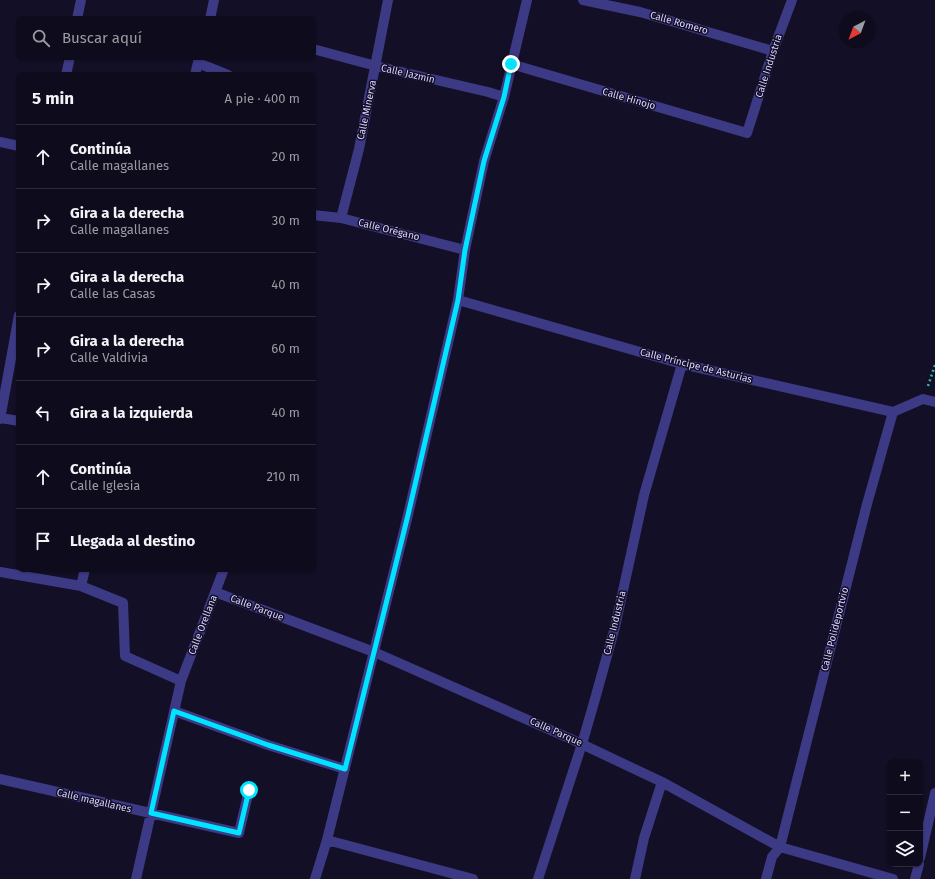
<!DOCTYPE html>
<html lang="es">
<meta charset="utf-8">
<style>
body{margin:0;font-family:"Fira Sans",sans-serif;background:#1c1929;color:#f1f3f6}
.controls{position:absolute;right:12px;bottom:12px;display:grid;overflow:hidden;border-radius:8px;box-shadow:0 1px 3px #0004}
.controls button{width:36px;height:36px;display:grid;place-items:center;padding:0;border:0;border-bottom:1px solid #2e2b3b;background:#0e0b1c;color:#f1f3f6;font:20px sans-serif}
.compass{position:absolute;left:839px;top:12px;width:36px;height:36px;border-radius:50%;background:#0e0b1c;box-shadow:0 1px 3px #0004;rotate:221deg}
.stop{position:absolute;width:12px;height:12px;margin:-9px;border:3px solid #00e5ff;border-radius:50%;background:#fff}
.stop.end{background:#00e5ff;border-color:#fff;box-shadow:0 1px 4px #0008}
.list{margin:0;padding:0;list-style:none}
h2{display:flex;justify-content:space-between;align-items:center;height:52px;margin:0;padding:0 16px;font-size:17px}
h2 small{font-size:13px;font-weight:400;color:#9b9ba3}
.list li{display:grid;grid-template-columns:26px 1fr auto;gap:12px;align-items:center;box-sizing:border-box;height:64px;padding:0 16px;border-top:1px solid #2e2b3b}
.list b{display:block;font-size:15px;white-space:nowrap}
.list p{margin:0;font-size:13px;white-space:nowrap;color:#9b9ba3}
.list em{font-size:13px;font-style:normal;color:#9b9ba3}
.icon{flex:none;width:22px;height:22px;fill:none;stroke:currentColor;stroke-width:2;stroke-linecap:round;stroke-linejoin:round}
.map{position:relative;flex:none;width:935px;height:879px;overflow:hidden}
.search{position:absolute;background:#0e0b1c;box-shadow:0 1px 3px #0004;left:16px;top:16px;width:300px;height:44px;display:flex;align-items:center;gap:10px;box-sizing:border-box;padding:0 14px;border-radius:8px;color:#9b9ba3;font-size:15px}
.panel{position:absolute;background:#0e0b1c;box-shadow:0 1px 3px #0004;left:16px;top:72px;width:300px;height:500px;border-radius:8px}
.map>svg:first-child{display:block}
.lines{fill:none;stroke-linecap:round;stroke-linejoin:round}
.path{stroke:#2fb8b0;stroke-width:2.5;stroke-dasharray:2 3;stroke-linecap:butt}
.minor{stroke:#3d3a85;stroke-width:10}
.route{stroke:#00e5ff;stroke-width:5}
.labels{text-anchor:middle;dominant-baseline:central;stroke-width:3;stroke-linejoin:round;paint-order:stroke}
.street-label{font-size:10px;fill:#d9d4ff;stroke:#130f26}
</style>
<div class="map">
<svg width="935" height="879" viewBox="0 0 935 879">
<rect width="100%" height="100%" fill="#130f26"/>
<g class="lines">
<!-- path -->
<path class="path" d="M928,386L935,365"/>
<!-- minor -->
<path class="minor" d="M583,0L640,12L773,51
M77,19L81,0
M210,19L214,0
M313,49L376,66L488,92L504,97
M198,63L228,75
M511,64L747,133L773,51L792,0
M66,75L70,57
M195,75L199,58
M0,142L19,146
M313,215L341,218L465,250
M341,218L359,149L388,0
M458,300L682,364L893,412L923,399L935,402
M0,418L19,421
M0,419L19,315
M85,569L81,586L123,603L125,656L181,681
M0,572L81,586
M215,592L374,652L571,739L662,782L780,847L893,879
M174,711L268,745L345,769
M0,779L239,833L249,790
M920,858L935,793
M136,879L181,681L224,569
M315,879L327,840
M473,879L327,840L408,515L458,300L465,250L484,161L504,97L527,0
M538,879L582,744L595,699L615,627L644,495L682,364
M635,879L644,838L662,782
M766,879L772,857L780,847L867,504L893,412
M915,879L919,864"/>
</g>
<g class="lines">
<!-- route -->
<path class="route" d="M249,790L239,833L151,813L174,711L268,745L345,769L408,515L458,300L465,250L484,161L504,97L511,64"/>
</g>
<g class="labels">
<!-- street labels -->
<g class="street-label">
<text transform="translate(679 23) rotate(16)">Calle Romero</text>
<text transform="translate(769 66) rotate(-72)">Calle Industria</text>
<text transform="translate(408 74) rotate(13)">Calle Jazmín</text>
<text transform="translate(629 99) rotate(16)">Calle Hinojo</text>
<text transform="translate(367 110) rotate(-78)">Calle Minerva</text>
<text transform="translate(389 230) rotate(14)">Calle Orégano</text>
<text transform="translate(696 366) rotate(14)">Calle Príncipe de Asturias</text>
<text transform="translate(257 608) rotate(21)">Calle Parque</text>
<text transform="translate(615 623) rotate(-76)">Calle Industria</text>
<text transform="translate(203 625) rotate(-69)">Calle Orellana</text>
<text transform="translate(835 629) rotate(-76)">Calle Polideportvio</text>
<text transform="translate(556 732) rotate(24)">Calle Parque</text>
<text transform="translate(94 801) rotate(13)">Calle magallanes</text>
</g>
</g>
</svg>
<div class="controls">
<button>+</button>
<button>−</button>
<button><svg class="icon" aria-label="layers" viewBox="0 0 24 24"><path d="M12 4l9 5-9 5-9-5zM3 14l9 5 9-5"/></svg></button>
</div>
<svg class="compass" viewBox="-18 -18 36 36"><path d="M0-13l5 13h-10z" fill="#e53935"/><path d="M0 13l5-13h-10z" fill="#9b9ba3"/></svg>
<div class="stop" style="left:249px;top:790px"></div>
<div class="stop end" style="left:511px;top:64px"></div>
<div class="search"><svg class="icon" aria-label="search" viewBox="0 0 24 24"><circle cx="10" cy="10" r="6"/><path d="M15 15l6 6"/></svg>Buscar aquí</div>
<section class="panel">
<h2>5 min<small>A pie · 400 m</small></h2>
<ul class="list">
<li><svg class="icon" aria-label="ahead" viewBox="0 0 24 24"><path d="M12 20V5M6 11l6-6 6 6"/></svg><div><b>Continúa</b><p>Calle magallanes</p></div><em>20 m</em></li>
<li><svg class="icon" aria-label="right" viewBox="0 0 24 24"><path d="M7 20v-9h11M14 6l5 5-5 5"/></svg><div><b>Gira a la derecha</b><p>Calle magallanes</p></div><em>30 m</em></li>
<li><svg class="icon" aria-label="right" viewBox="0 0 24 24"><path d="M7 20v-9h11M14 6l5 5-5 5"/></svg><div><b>Gira a la derecha</b><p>Calle las Casas</p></div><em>40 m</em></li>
<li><svg class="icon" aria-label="right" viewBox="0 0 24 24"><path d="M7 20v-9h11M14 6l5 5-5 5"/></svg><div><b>Gira a la derecha</b><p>Calle Valdivia</p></div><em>60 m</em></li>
<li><svg class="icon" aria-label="left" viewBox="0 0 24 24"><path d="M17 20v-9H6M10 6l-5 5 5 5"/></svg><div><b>Gira a la izquierda</b></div><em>40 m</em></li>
<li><svg class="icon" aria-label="ahead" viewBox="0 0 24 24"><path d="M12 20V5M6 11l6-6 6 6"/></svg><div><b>Continúa</b><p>Calle Iglesia</p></div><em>210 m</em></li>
<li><svg class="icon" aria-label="arrive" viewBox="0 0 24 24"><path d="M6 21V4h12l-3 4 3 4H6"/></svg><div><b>Llegada al destino</b></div></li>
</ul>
</section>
</div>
